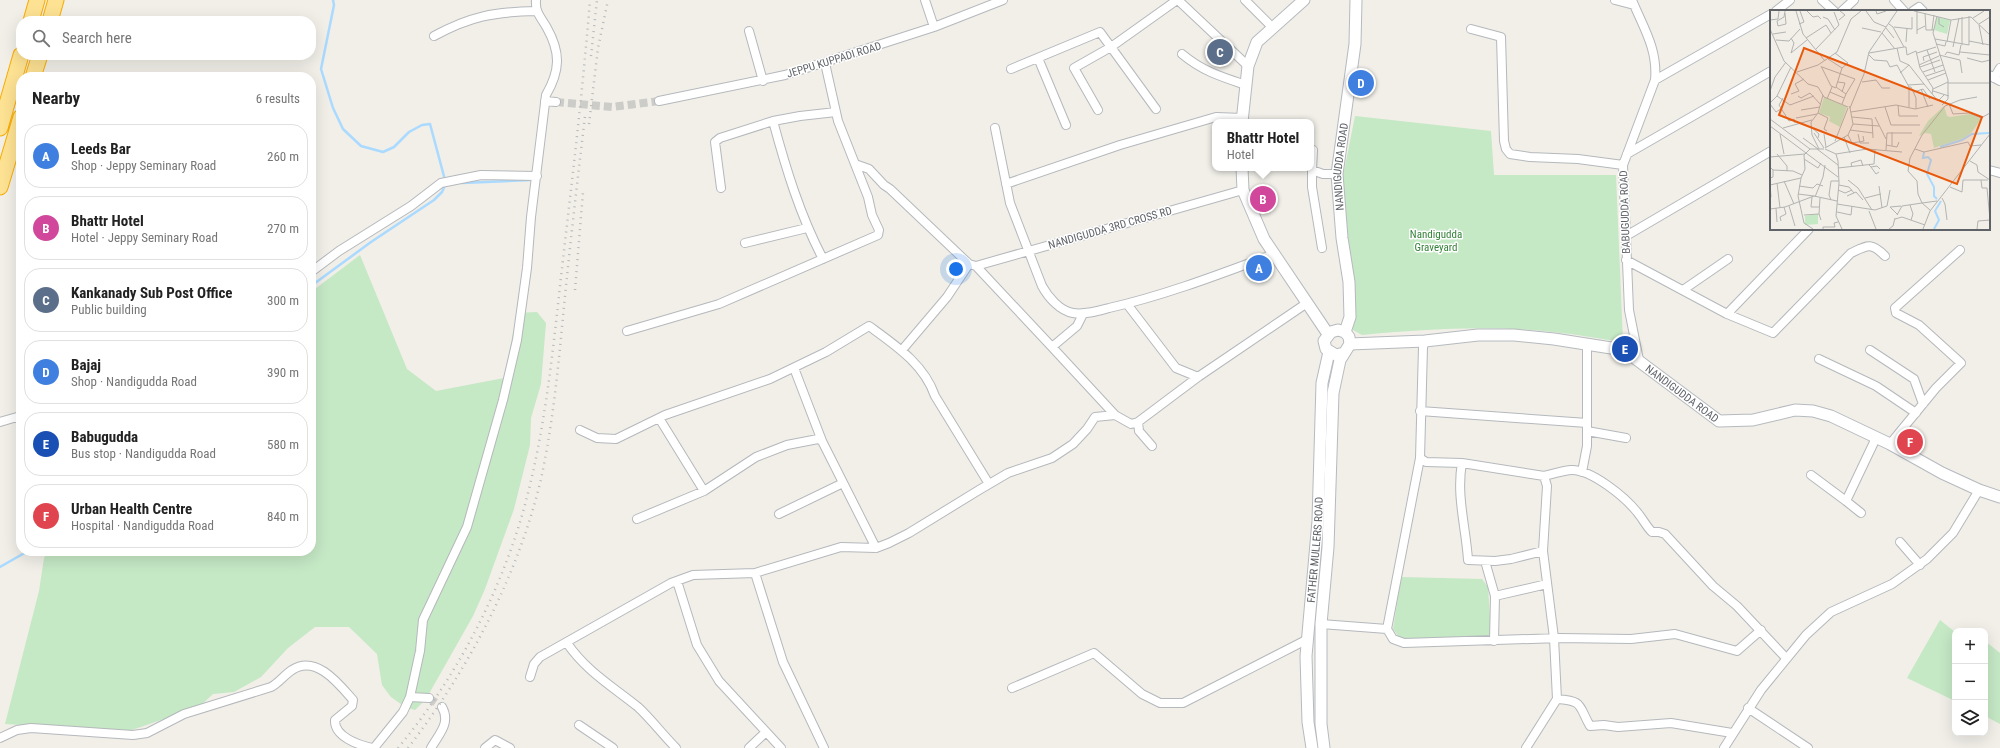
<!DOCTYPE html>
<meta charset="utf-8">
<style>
body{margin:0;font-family:"Roboto Condensed",sans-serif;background:#f2f2f2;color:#222}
.controls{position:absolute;right:12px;bottom:12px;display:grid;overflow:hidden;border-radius:8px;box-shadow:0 4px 16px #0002}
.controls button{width:36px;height:36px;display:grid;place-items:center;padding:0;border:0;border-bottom:1px solid #e0e0e0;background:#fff;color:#222;font:20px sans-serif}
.you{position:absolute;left:956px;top:269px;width:14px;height:14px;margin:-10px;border:3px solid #fff;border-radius:50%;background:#1a73e8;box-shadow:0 0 0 6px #1a73e833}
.badge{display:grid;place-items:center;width:26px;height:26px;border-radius:50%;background:#ea4335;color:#fff;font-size:13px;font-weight:700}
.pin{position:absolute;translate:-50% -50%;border:2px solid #fff;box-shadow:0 1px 4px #0006}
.popup{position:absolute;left:1212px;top:119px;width:102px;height:52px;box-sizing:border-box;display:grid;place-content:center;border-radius:8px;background:#fff;filter:drop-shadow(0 1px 3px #0005);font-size:13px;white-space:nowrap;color:#767676}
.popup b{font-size:15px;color:#222}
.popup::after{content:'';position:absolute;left:50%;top:100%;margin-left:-8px;border:8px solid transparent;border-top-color:#fff}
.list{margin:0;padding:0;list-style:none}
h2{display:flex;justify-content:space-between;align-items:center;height:52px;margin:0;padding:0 16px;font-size:17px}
h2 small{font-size:13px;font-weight:400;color:#767676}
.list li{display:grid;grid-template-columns:26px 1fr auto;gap:12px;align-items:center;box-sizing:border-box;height:64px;margin:0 8px 8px;padding:0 8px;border:1px solid #e0e0e0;border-radius:16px}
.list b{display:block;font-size:15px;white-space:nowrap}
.list p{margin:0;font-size:13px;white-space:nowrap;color:#767676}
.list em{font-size:13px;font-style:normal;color:#767676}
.icon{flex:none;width:22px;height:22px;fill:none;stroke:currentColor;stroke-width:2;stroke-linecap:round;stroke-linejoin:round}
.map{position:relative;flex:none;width:2000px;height:748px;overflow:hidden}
.search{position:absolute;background:#fff;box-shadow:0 4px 16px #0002;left:16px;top:16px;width:300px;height:44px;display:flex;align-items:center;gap:10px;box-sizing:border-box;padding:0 14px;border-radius:16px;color:#767676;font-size:15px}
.panel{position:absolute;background:#fff;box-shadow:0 4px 16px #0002;left:16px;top:72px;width:300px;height:484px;border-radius:16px}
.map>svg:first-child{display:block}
.green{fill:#c5e8c5}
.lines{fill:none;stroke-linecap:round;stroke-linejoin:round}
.stream{stroke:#aadaff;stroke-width:2.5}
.street-tunnel{stroke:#ccccc8;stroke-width:8;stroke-dasharray:8 4;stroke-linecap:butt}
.street-casing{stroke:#b5b8bc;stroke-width:10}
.secondary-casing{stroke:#b6babf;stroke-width:13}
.highway-casing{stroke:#f9ab00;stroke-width:17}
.street{stroke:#fff;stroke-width:8}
.secondary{stroke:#fff;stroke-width:11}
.highway{stroke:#fde293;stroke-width:15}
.rail{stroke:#b6b7b8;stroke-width:2.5;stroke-dasharray:1 5;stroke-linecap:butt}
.labels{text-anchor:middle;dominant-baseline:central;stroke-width:3;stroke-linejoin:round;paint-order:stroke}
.street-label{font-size:11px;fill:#5f6368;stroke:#fff}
.park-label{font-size:11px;fill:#348238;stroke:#fff}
.inset-river{fill:none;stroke:#aadaff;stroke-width:2}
.inset-road{fill:none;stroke:#b3b3b1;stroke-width:1}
.view{fill:#e8590c;fill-opacity:0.15;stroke:#e8590c;stroke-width:2}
.inset-edge{fill:none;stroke:#5f6368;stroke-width:2}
</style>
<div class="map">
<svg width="2000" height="748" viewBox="0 0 2000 748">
<rect width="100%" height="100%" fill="#f1efe8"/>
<!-- green -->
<path class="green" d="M1355,116L1491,131L1494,175H1616L1623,342C1600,339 1576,334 1553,332C1490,325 1425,329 1362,335L1353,330V306L1342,181Z
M360,255L407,369L436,391L504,378L517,313L537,312L546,323L541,384L531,418L530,445L514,509L485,589L473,616L426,699L415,710L405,707L391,697L382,685L377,654L349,627H315L288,648L261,677L234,692L213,694L199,707L129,731L5,724L39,591L44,558L48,551H311V292Z
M1401,577L1482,579L1488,587L1491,634L1483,638L1401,640L1393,629Z
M1940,620L1955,632V701L1907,678Z
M1985,641L2000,653V724L1985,716Z"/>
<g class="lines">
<!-- stream -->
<path class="stream" d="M333,0L334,5L321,69L333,108L343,129L361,146L383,152L394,147L409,132L422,125L430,124L445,180
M462,183L531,180
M311,286L371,242L434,200L442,192L445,185
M0,567L28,551"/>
<!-- street-tunnel -->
<path class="street-tunnel" d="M556,102L612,107L659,101
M429,698L442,707"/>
<defs>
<path id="street" d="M925,0L934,27
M1178,0L1248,66
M1245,0L1273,28
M1615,0L1634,5
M1632,0C1643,27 1658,49 1655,80L1623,165L1629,310L1639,360
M1822,0L1834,11
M1894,0L1904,11
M1776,11L1790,0
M1842,11L1854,0
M1913,11L1919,7L1923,11
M1471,29L1501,37L1504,141L1506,149L1510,154L1530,157L1578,159L1623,165
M749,31L763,81
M434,36C471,16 494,12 536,11
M1182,54C1202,71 1222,77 1246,85
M1038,58L1066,125
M1011,69L1100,32L1156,109
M1989,75L2000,81
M1994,78L2000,68
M1655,80L1771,14
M545,101L556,102
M659,101L785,75L934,27L1003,0
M1098,110L1074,68L1111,47L1177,0
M773,121C786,169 800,215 823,259
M995,128L1010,203L1042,286C1048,297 1060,311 1073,313C1085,315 1098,311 1109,308C1166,295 1220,274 1274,254
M1313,150L1312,170L1323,174H1337
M1627,154L1771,71
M855,164L869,169L884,185L890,189L969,264L976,266L1052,347
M1312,170V187L1322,248
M1989,170L2000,173
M1006,184L1120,145L1216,117L1243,118
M721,188L715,142L720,138L773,121L800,116L836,112
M1626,236L1771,151
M745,243L807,228
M1626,260L1727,314L1773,333L1851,253C1868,245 1871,242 1885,256
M976,266L1243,190
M311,272L339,251L411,206L441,183L481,175L537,176
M1683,290L1728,259
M1127,304L1176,368L1198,377
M1083,314L1077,326L1052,347L1115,415L1131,424L1138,422L1198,377L1307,303
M1727,314L1809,229
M627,331L719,304L878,235L879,230L872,215L868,197L838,121L825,63
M1425,341L1423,347L1420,458L1426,462L1462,463L1544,476L1547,486L1543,551L1554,638L1557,699L1526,748
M902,350L947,297L969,264
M1870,350L1914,379L1923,404
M1819,359L1876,386L1916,413
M794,368L822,441
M1420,411L1587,423
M659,418L704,491
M0,422L17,417L21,420
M1138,422L1139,431L1152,446
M580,430L597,438L616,439L665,415L770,379L826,352L869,326C895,345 924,364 935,396L989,484
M1587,431L1626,438
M1890,444L1936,388L1961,363L1919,325L1896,313L1895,308L1960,250
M1420,458L1387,629L1393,639L1404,643L1559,638L1631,639L1675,634L1737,651L1761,630
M1462,463C1456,495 1466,528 1468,560L1495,561L1511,559L1543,551
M1582,472L1587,446V344
M1811,475L1846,501L1876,438
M1544,476C1552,474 1562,471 1571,470C1591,469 1625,497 1637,512C1643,519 1646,526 1652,532H1659L1665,534L1713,586L1737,606L1786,658
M1846,501L1861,513
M779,514L843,483
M637,519L704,491L756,457L787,445L818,439L822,441L876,548
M1900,542L1920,565
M1485,561L1495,596L1494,641
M755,573L783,662L824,748
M677,581L697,645L719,681L781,748
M1495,596L1547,584
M1321,624L1387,629
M567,643C585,670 613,687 638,707C651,719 663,735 676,748
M530,677L534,664L540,657L671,583L693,575L755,573L841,547L876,548L889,543L909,533L979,490L1008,473L1052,458L1073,444L1087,429L1095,417L1115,415
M1012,688L1094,653L1142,694L1160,703H1183L1308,639
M410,697L429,698
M1557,699C1584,701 1578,705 1590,726L1604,725L1618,727L1671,723L1732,733
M1748,708L1808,748
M579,725L613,748
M0,738L17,730L31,728L133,735L147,733L184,714L271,687C279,683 284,675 292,670C316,654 339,684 353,700L352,706L335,720C334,737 359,745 372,748
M374,748L403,712L410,697L420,651L423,620L467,527L503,400L517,340L527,268L531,217L546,95C560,71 561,53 547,28C541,17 535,13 536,0
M431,748C439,734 451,723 442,707
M485,748L495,740L510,748
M749,748L766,732
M1724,748L1761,690L1806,635L1831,612L1892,584L1927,559L1953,533L1979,490"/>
<g id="secondary">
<path d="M1242,122L1248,66L1257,42L1304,0"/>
<path d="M1242,168L1243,190L1264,239L1328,334"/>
<path id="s1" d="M1345,332L1350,317L1349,282L1342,238L1337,174L1355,44L1356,0"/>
<path id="s2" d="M1350,344L1425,341L1478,335H1514L1554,339L1624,350L1719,421L1753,420L1795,410L1813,411L1831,416L1890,444L1942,473L1979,490L2000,497"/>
<path id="s3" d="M1312,748L1308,722L1306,656L1318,521L1322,383L1329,352"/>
<path d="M1324,748L1321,724V624L1328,547L1333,393L1340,360L1350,344L1349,337L1345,332L1338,330L1331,332L1324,341L1326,349L1336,355L1344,353"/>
</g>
<path id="highway" d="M31,21L37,0
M50,21L56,0
M33,77L40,55
M0,128L21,55
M0,187L21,117"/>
</defs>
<!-- street casing -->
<use href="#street" class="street-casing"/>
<!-- secondary casing -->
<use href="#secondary" class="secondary-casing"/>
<!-- highway casing -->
<use href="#highway" class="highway-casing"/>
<!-- street -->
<use href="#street" class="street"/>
<!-- secondary -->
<use href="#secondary" class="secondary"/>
<!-- highway -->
<use href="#highway" class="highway"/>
<!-- rail -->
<path class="rail" d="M591,56L597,0
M589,124L598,48L608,0
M575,290L583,192
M398,748C457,677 504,587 527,497C547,419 554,339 563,259C573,173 583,87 590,0
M408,748C468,670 518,576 541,479C554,419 559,358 565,296C571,236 578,176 585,116"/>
</g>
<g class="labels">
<!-- street labels -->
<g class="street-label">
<text transform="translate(834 60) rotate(-17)">JEPPU KUPPADI ROAD</text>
<text stroke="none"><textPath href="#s1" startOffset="167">NANDIGUDDA ROAD</textPath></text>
<text transform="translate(1625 212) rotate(-92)">BABUGUDDA ROAD</text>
<text transform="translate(1110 228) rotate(-16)">NANDIGUDDA 3RD CROSS RD</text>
<text stroke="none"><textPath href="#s2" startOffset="348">NANDIGUDDA ROAD</textPath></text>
<text stroke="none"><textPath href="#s3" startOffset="199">FATHER MULLERS ROAD</textPath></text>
</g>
<!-- park labels -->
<g class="park-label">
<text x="1436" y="234">Nandigudda<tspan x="1436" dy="13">Graveyard</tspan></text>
</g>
</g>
<!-- overview -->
<g transform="translate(1770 10)">
<rect width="220" height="220" fill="#f1efe8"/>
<path d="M167,7L180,10L177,24L164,20ZM54,87L77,97L70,117L59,111L60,107L49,103ZM174,96L177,106L180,107L200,104L211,109L202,122L194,128L164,138L161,124L155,123L149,126L158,111ZM48,204V214L35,215V206Z" fill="#c5e8c5"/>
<path class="inset-river" d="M170,137L192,130L202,124L219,123M154,142L153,148L158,147L161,150L157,164L164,177V186L167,189M164,219L169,210L165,201L171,191"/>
<path class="inset-road" d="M15,1L14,7L7,11L8,16L16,14L15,3M26,1L33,24L55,51M37,1L43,7L48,6L51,9M96,1L104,12L116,17M106,1L107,4L116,1M144,1L181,10L201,7L220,25M155,3L156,20H164M167,6L163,23L178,70V89L172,95M53,7L58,9L65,20M169,7V14L174,17M203,8L214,1M0,10L8,9L9,1M69,10L75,5L70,1M29,14L34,12L30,1M119,14L123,17L134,37H136L137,45L146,41L150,58L163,78L162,84M209,14L220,7M209,15L213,35M124,17L142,19V7M92,18L111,22M116,18L124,28M0,19L14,51L38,74L48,77L54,87L78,97M147,20V1M162,20L164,5M112,23L125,39M3,24L16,22M147,24V20L155,16M21,28L24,33L21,43L37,30M36,28L56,15L61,23M165,29L199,35V6M6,30L19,31L30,19M199,31L220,35M136,32L137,18M177,32L181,10M166,34L175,36L176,32M192,35V7M183,37L189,8M127,38L130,51L139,55L154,74M46,39L69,15L64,2M157,40L165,62M190,42L220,45M65,43L78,53L72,58L66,77L76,84L72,94M99,43L134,37M147,43L166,37M99,45L104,50L117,51L120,57L127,55L139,77V97M169,45L190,50L192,63M175,45L177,42L189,45L191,35M197,48L212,52L220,50M58,49L72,58M154,51L153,47L167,42M149,55L169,46M51,56L61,76L66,78M52,57L85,69L76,84M150,57L170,50M27,62L48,55L67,42L81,9L91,1M153,62L173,55M130,63L139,55M156,66L174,60M158,70L176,63M68,72L75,73L72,82M92,72L106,70L112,78H120M178,73H220M138,75L154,74L168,91L174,85M139,77H141L146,88V99M151,79L158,97M163,79L178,72M0,81L5,67L16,52M163,81L179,86M60,82L74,88M144,82L153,79L160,89M21,84L29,81L25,74L34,69M7,86L20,95L44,86M28,86L31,88L40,83L51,95M13,88L9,95L19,111L24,109L25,113M57,89L62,77M0,93L7,86L21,57M0,94L6,102L12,98M179,94L183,104L199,103L211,108L220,103M128,95L129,106H148M79,96L80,98L94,64L99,42L127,1M115,97L121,115H150M31,100L50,97M81,102L126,95L145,99L163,95M48,103L58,108L54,119L57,121M82,107L102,109L103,128M105,107L116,129M26,108L47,104M0,109L40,139M83,114L109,116M0,116L68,167M41,117L49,124L48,128M13,118L42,110M80,120L103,123M44,123L54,138M10,124L14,144M54,124L56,137M88,124L90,133H99M78,125L82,133L94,131L93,126M74,127L80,143M33,128L48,139M65,131L78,98M116,135L127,137L129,132M122,136V122M55,138L78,125L83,114L80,98M47,139L68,155M49,139L42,125L41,112L48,103L53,85M55,139L66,144L68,151L69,173L66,206L72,219M145,139L154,142L198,132L200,136L211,135M116,140L117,123H142M7,144L17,156V161M66,144L97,139L132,142M0,147L35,144M34,149L48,158L51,153M200,151L207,155L208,162L220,170M99,155L101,157L107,156L110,159M0,157L3,160V167L0,168M82,157L81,153L91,150L93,156M101,157L106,164L109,162M68,158L104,154L105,139M3,160L23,161L32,165M31,168L28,186L34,213L43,219M78,170L88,178L102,200M218,170H211L212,178H217L220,210M14,171L24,194M7,173L10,198M0,175L1,187M0,175L31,168L35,159L34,145L40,139H54M69,175L79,177L84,183M29,176L43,178L47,174L53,176M109,176L112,198M180,177L192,182L193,170H211M68,180L75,183L82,180M28,184L44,186M77,186L86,182L93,190M42,187L41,197H49M45,187L53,167L55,155M95,188L111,184M172,188L175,194L177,210M61,190L59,185L61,171H69M167,191L152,193L148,184L147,171L138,161L140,148L152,125L175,96L190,90L207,87M67,194L105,200L117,196L120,180M140,195L143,204L141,210M19,196L25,216M6,198L7,212M0,199L15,197L44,186L67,191M99,201L106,219M67,202L81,205L82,196M49,204L50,188M34,205L49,204L51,210M127,205L132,196L152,193L160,200M128,205L120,197L131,196M125,209L132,207L155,215M11,211L10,207L16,204L14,197M53,219V217H65L64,213L68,212M119,219L123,216L125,208M153,219L160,201L220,124M207,219L208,211L220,210"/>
<path class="view" d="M34,38L212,107L187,174L9,105Z"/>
<rect width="220" height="220" class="inset-edge"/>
</g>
</svg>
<div class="controls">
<button>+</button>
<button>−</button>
<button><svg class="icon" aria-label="layers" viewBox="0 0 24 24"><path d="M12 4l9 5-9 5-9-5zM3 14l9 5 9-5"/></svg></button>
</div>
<div class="you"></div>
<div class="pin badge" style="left:1259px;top:268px;background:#3f7fe0">A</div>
<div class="pin badge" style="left:1263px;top:199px;background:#d1479c">B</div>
<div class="popup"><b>Bhattr Hotel</b>Hotel</div>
<div class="pin badge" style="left:1220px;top:52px;background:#5c6f8a">C</div>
<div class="pin badge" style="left:1361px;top:83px;background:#3f7fe0">D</div>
<div class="pin badge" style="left:1625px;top:349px;background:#1a4fb4">E</div>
<div class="pin badge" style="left:1910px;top:442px;background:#e0444e">F</div>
<div class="search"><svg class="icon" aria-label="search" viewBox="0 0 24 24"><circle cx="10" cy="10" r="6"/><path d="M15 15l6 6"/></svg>Search here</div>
<section class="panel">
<h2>Nearby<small>6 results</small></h2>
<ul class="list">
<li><span class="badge" style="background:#3f7fe0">A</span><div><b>Leeds Bar</b><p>Shop · Jeppy Seminary Road</p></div><em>260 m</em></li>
<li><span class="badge" style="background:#d1479c">B</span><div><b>Bhattr Hotel</b><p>Hotel · Jeppy Seminary Road</p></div><em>270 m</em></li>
<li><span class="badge" style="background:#5c6f8a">C</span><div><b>Kankanady Sub Post Office</b><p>Public building</p></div><em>300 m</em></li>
<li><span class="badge" style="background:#3f7fe0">D</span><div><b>Bajaj</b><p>Shop · Nandigudda Road</p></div><em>390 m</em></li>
<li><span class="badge" style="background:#1a4fb4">E</span><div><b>Babugudda</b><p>Bus stop · Nandigudda Road</p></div><em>580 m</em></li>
<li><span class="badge" style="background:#e0444e">F</span><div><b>Urban Health Centre</b><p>Hospital · Nandigudda Road</p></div><em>840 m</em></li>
</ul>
</section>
</div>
